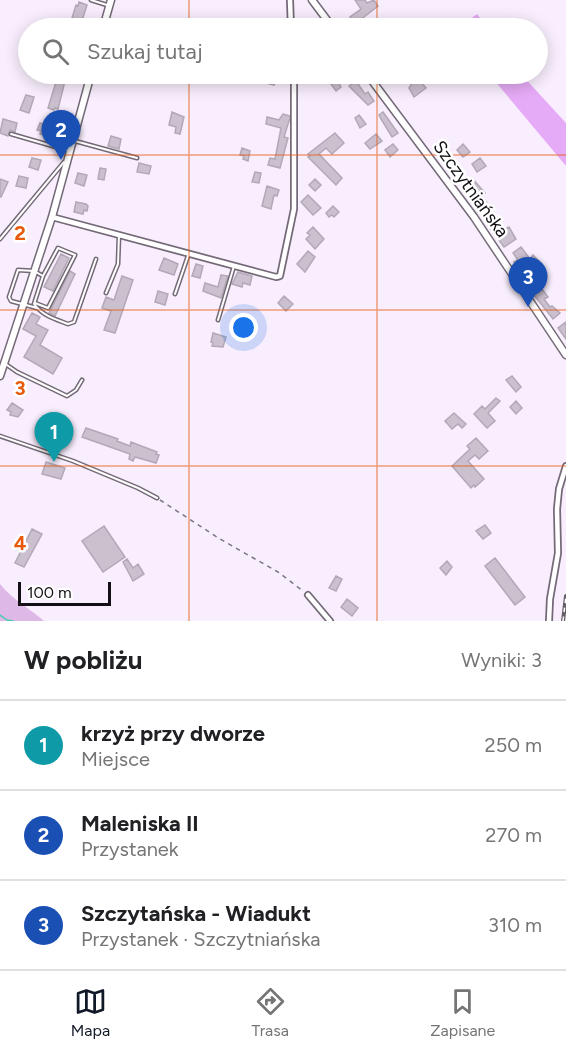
<!DOCTYPE html>
<html lang="pl">
<meta charset="utf-8">
<style>
body{margin:0;font-family:Figtree,sans-serif;background:#f2f2f2;color:#202124}
.scale{position:absolute;left:18px;bottom:15px;width:93px;box-sizing:border-box;padding-left:6px;border:3px solid #130f14;border-top:0;font-size:16px;line-height:21px;white-space:nowrap;color:#130f14;-webkit-text-stroke:4px #fff;paint-order:stroke}
.you{position:absolute;left:244px;top:328px;width:21px;height:21px;margin:-15px;border:4px solid #fff;border-radius:50%;background:#1a73e8;box-shadow:0 0 0 9px #1a73e833}
.badge{display:grid;place-items:center;width:39px;height:39px;border-radius:50%;background:#111827;color:#fff;font-size:20px;font-weight:700}
.pin{position:absolute;translate:-50% -50px;filter:drop-shadow(0 2px 3px #0008)}
.pin::after{content:'';position:absolute;top:32px;width:21px;height:18px;background:inherit;clip-path:polygon(0 0,100% 0,50% 100%)}
.list{margin:0;padding:0;list-style:none}
h2{display:flex;justify-content:space-between;align-items:center;height:78px;margin:0;padding:0 24px;font-size:26px}
h2 small{font-size:20px;font-weight:400;color:#757577}
.list li{display:grid;grid-template-columns:39px 1fr auto;gap:18px;align-items:center;box-sizing:border-box;height:90px;padding:0 24px;border-top:2px solid #e0e0e0}
.list b{display:block;font-size:22px;white-space:nowrap}
.list p{margin:0;font-size:20px;white-space:nowrap;color:#757577}
.list em{font-size:20px;font-style:normal;color:#757577}
.icon{flex:none;width:33px;height:33px;fill:none;stroke:currentColor;stroke-width:2;stroke-linecap:round;stroke-linejoin:round}
.map{position:relative;flex:none;width:566px;height:621px;overflow:hidden}
.search{position:absolute;background:#fff;box-shadow:0 3px 15px #0003;left:18px;right:18px;top:18px;height:66px;display:flex;align-items:center;gap:15px;box-sizing:border-box;padding:0 21px;border-radius:33px;color:#757577;font-size:22px}
.sheet{height:348px;background:#fff}
nav{display:flex;justify-content:space-around;align-items:center;box-sizing:border-box;height:84px;border-top:2px solid #e0e0e0;background:#fff;font-size:16px;color:#757577}
nav a{display:grid;justify-items:center;gap:3px}
nav .on{color:#111827}
.map>svg:first-child{display:block}
.green{fill:#deb9e7}
.forest{fill:#e6abf6}
.lines{fill:none;stroke-linecap:round;stroke-linejoin:round}
.stream{stroke:#48caae;stroke-width:1.5}
.building{fill:#cbc0ce;stroke:#b3a8b6;stroke-width:1.5}
.service-casing{stroke:#746a77;stroke-width:5}
.minor-casing{stroke:#746a77;stroke-width:8}
.tertiary-casing{stroke:#746a77;stroke-width:9}
.path{stroke:#7c757f;stroke-width:1.5;stroke-dasharray:4.5 4.5;stroke-linecap:butt}
.service{stroke:#fff;stroke-width:2}
.minor{stroke:#fff;stroke-width:4.5}
.tertiary{stroke:#fff;stroke-width:6}
.rail-casing{stroke:#665f68;stroke-width:4}
.rail{stroke:#fff;stroke-width:1.5;stroke-dasharray:4.5;stroke-linecap:butt}
.grid{fill:none;stroke:#e8590c;stroke-width:1.5;stroke-opacity:0.55}
.labels{text-anchor:middle;dominant-baseline:central;stroke-width:5;stroke-linejoin:round;paint-order:stroke}
.street-label{font-size:18px;fill:#130f14;stroke:#fff}
.grid-label{font-size:20px;text-anchor:middle;font-weight:bold;fill:#e8590c;stroke:#fff;stroke-width:5;stroke-linejoin:round;paint-order:stroke}
</style>
<div class="map">
<svg width="566" height="621" viewBox="0 0 566 621">
<rect width="100%" height="100%" fill="#f9eefd"/>
<!-- green -->
<path class="green" d="M0,584C13,600 29,608 44,621H0Z"/>
<!-- forest -->
<path class="forest" d="M477,14L488,28H458Z
M489,74H521L566,123V166Z"/>
<g class="lines">
<!-- stream -->
<path class="stream" d="M0,615L7,620L13,621"/>
</g>
<!-- building -->
<path class="building" d="M355,0H365L367,3L374,0L378,6L355,24L350,17L361,9Z
M79,2L87,5L82,21L72,18L76,5L78,6Z
M405,74H414L426,88L414,97L409,88L412,83Z
M268,75L279,78L278,83L275,82L274,85L266,83Z
M335,75L341,87L336,91L328,80Z
M57,79L65,81L58,109L55,108L54,110L48,108Z
M356,81L365,94L368,92L374,101L368,105L349,86Z
M26,95L34,97L29,113L20,110Z
M172,112L184,117L180,134L175,133L176,127L169,125Z
M383,112L398,133L392,137L381,119L379,115Z
M283,114L290,116V118L284,137L288,138L280,168L268,165L270,158L275,159L281,128L266,124L267,117L279,120Z
M359,115L366,124L360,128L355,118Z
M3,119L17,123L15,132L10,130L8,136L0,133Z
M40,123L52,127L49,137L40,134L41,131L37,130Z
M335,133L344,143L332,154L326,148L319,154L342,178L336,185L308,157L310,156L308,154Z
M376,134L382,141L370,149L365,143Z
M111,136L121,139L119,149L108,146Z
M393,144L398,150L390,157L385,150Z
M463,144L470,152L463,157L457,150Z
M242,148L250,151L248,161L243,159L244,156L240,155Z
M32,158L41,160L38,170L29,167Z
M480,158L486,166L477,172L472,164Z
M139,163L151,166L149,174L137,172Z
M100,168L106,169L104,180L98,179Z
M255,172L261,173L259,183L252,182Z
M78,173L87,175L84,186L75,183Z
M19,176L28,178L26,188L16,186Z
M472,178L485,193L482,196L487,203V206L478,212L469,198L472,196L464,185Z
M0,179L8,182L1,197H0Z
M315,179L321,185L315,191L309,185Z
M267,186L279,190L277,196L274,195L271,209L262,206Z
M308,195L321,208L313,215L301,202Z
M76,202L86,204L88,206L87,211L84,210L83,214L74,212Z
M333,206L339,212L334,217L332,215L329,217L326,213Z
M496,220L503,230L509,227L516,239L504,247L488,225Z
M313,227L324,239L315,249L306,239L310,235L307,233Z
M521,247L530,259L533,255L538,260L532,266L528,261L520,267L514,262L518,260L513,253Z
M308,251L315,257L305,272L297,264Z
M61,254L69,258L53,291L44,287Z
M164,258L178,264L174,275L159,270Z
M196,264L203,266L200,278L192,276Z
M70,271L75,274L55,316L49,313Z
M238,272L252,276L250,285L243,283L242,287L232,284Z
M530,272L534,280L528,284L523,276Z
M221,275L228,276L221,298L203,291L205,283L218,287Z
M122,276L133,280L115,333L104,330L111,311L102,308L106,297L114,300Z
M542,289L548,297L544,299L550,307L552,306L560,313L553,319L534,295Z
M158,291L168,294L165,305L155,302Z
M284,296L293,304L286,311L278,303Z
M32,313L40,317L36,324L48,330L40,345L62,358L53,374L24,357L36,336L23,329Z
M566,322V339L558,328Z
M213,333L226,337L223,347L212,346L213,343L211,342Z
M512,376L521,387L516,392L506,380Z
M496,398L500,401L488,413L495,421L487,428L474,414L482,406L485,409Z
M516,401L522,408L516,414L510,407Z
M12,403L23,410L18,417L10,415L11,412L7,410Z
M454,413L466,424L462,428L458,424L452,429L445,421Z
M56,428L66,434L62,442L51,435Z
M86,428L118,439L117,441L130,446L131,442L157,452L156,454L159,455L156,463L135,457L133,461L129,459L130,454L82,437Z
M476,438L488,451L479,459L475,455L468,461L484,479L475,487L474,485L471,488L452,466L470,449L467,446Z
M46,462L65,468L61,479L42,474Z
M485,525L491,533L483,539L476,531Z
M104,526L125,557L103,572L82,541Z
M32,529L42,534L24,567L15,563Z
M495,558L525,597L515,605L485,566Z
M127,559L133,568L138,564L144,574L133,581L123,562Z
M447,561L452,567L446,575L440,568Z
M336,576L342,579L336,591L329,588Z
M347,599L358,608L352,616L341,607Z"/>
<g class="lines">
<defs>
<path id="service" d="M91,0L107,5
M106,20L120,24
M11,134L70,151
M75,141L137,158
M0,239L64,162
M106,293L118,264L119,235
M175,294L189,253
M35,303L48,308L75,255L58,248L43,276
M37,308L11,301L9,297L18,270L34,271L43,276L34,304C43,316 55,319 68,324L74,322L96,259
M218,320L234,266
M7,365L17,372L67,396L76,390L82,380
M0,436L73,461L138,488L157,498"/>
<path id="minor" d="M290,0L291,28
M52,217L276,277L280,276L294,209V74
M308,595L330,621
M549,621L550,599L558,553L557,509L559,489L566,466"/>
<path id="tertiary" d="M312,0L333,28
M103,28L111,0
M367,74L474,217L566,355
M0,376L52,217L91,74"/>
</defs>
<!-- service casing -->
<use href="#service" class="service-casing"/>
<!-- minor casing -->
<use href="#minor" class="minor-casing"/>
<!-- tertiary casing -->
<use href="#tertiary" class="tertiary-casing"/>
<!-- path -->
<path class="path" d="M160,500L220,539L278,572L303,591"/>
<!-- service -->
<use href="#service" class="service"/>
<!-- minor -->
<use href="#minor" class="minor"/>
<!-- tertiary -->
<use href="#tertiary" class="tertiary"/>
<defs>
<path id="rail" d="M563,621L566,596"/>
</defs>
<!-- rail casing -->
<use href="#rail" class="rail-casing"/>
<!-- rail -->
<use href="#rail" class="rail"/>
</g>
<!-- grid -->
<path class="grid" d="M189,0V28M377,0V28M189,74V621M377,74V621M0,155H566M0,310H566M0,466H566"/>
<g class="labels">
<!-- street labels -->
<g class="street-label">
<text transform="translate(471 189) rotate(54)">Szczytniańska</text>
</g>
</g>
<g class="grid-label">
<text x="20" y="240">2</text>
<text x="20" y="395">3</text>
<text x="20" y="550">4</text>
</g>
</svg>
<div class="scale">100 m</div>
<div class="you"></div>
<div class="pin badge" style="left:54px;top:462px;background:#0f9aa8">1</div>
<div class="pin badge" style="left:61px;top:160px;background:#1a4fb4">2</div>
<div class="pin badge" style="left:528px;top:307px;background:#1a4fb4">3</div>
<div class="search"><svg class="icon" aria-label="search" viewBox="0 0 24 24"><circle cx="10" cy="10" r="6"/><path d="M15 15l6 6"/></svg>Szukaj tutaj</div>
</div>
<section class="sheet">
<h2>W pobliżu<small>Wyniki: 3</small></h2>
<ul class="list">
<li><span class="badge" style="background:#0f9aa8">1</span><div><b>krzyż przy dworze</b><p>Miejsce</p></div><em>250 m</em></li>
<li><span class="badge" style="background:#1a4fb4">2</span><div><b>Maleniska II</b><p>Przystanek</p></div><em>270 m</em></li>
<li><span class="badge" style="background:#1a4fb4">3</span><div><b>Szczytańska - Wiadukt</b><p>Przystanek · Szczytniańska</p></div><em>310 m</em></li>
</ul>
</section>
<nav>
<a class="on"><svg class="icon" aria-label="map" viewBox="0 0 24 24"><path d="M3 6l6-2 6 2 6-2v14l-6 2-6-2-6 2zM9 4v14M15 6v14"/></svg>Mapa</a>
<a><svg class="icon" aria-label="directions" viewBox="0 0 24 24"><path d="M12 3l9 9-9 9-9-9zM9 14v-3h6M13 9l2 2-2 2"/></svg>Trasa</a>
<a><svg class="icon" aria-label="saved" viewBox="0 0 24 24"><path d="M7 4h10v16l-5-4-5 4z"/></svg>Zapisane</a>
</nav>
